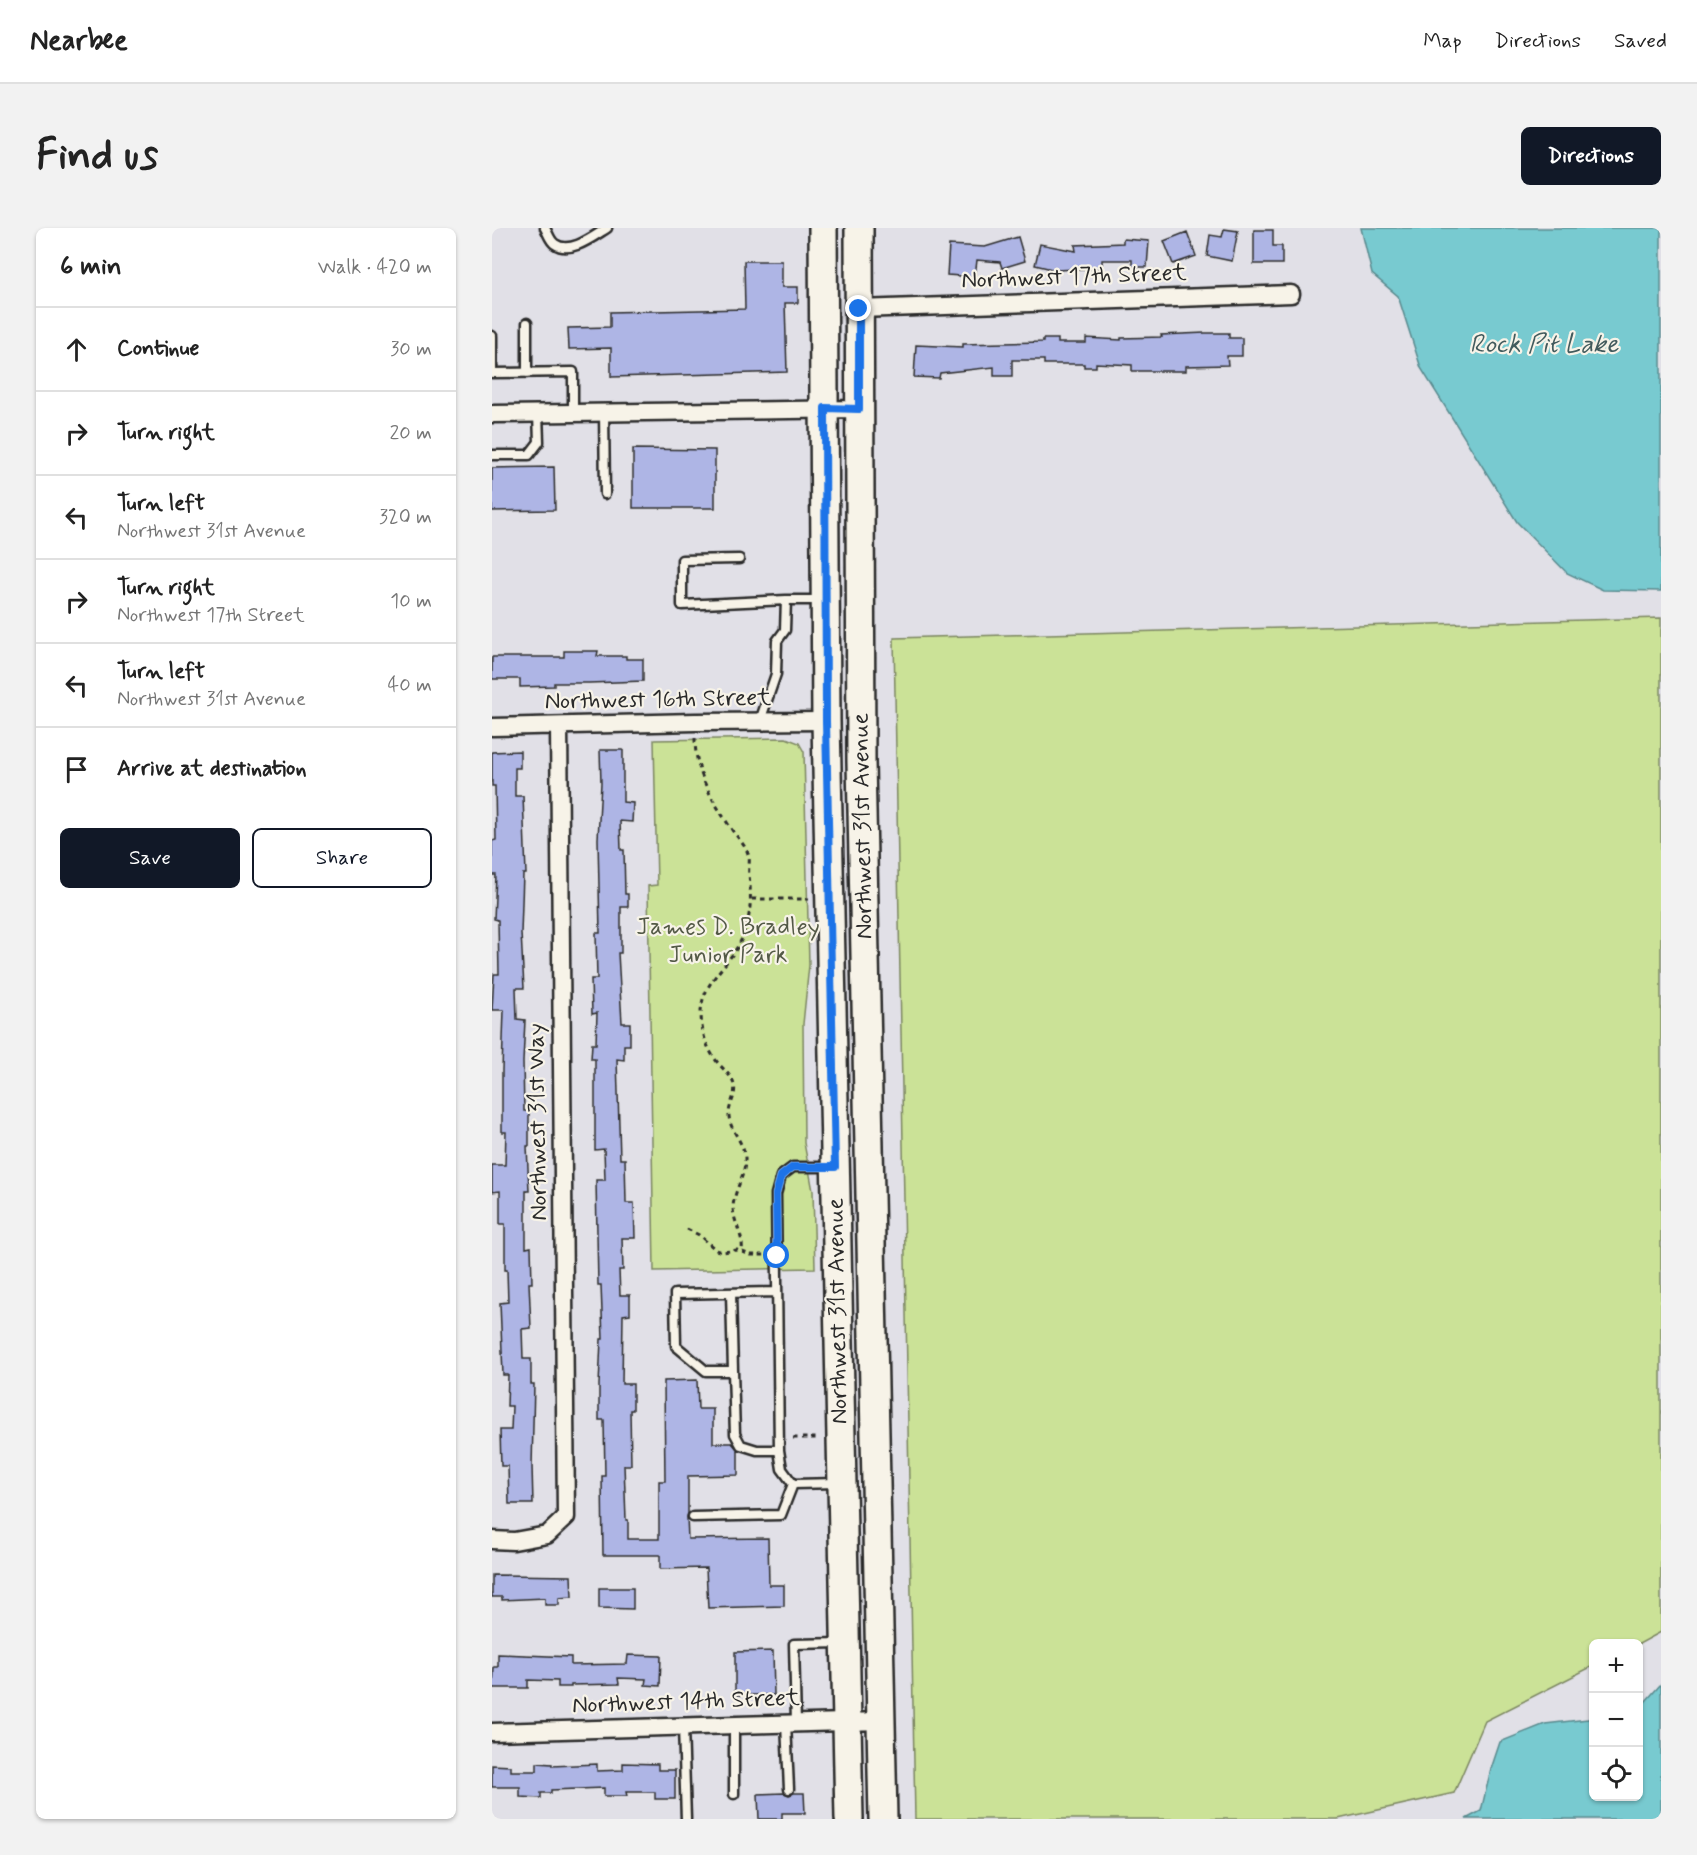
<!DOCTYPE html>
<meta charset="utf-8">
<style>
body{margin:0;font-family:Mynerve,sans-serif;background:#f2f2f2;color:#222}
.controls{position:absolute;right:18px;bottom:18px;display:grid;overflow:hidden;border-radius:9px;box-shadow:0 2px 4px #0004}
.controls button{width:54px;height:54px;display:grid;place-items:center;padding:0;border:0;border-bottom:2px solid #e0e0e0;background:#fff;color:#222;font:30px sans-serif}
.stop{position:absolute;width:18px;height:18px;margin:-14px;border:4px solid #1a73e8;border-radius:50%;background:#fff}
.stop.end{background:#1a73e8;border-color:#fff;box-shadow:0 2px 6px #0008}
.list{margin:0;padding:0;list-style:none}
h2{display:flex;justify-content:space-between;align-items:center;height:78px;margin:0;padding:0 24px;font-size:26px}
h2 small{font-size:20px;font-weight:400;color:#767676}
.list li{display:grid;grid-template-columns:39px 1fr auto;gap:18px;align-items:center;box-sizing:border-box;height:84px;padding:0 24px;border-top:2px solid #e0e0e0}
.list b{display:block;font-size:22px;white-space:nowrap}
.list p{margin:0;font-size:20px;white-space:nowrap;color:#767676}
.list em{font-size:20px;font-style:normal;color:#767676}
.actions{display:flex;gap:12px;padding:18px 24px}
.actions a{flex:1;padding:14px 0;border:2px solid #111827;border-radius:9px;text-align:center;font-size:21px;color:#111827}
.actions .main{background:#111827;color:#fff}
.icon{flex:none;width:33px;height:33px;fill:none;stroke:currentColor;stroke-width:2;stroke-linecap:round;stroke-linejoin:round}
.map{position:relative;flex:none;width:1169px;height:1591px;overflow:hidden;border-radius:9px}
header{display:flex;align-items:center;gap:36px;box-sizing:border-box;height:84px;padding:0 30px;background:#fff;border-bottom:2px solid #e0e0e0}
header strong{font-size:28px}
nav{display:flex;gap:33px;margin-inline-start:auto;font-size:21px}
.intro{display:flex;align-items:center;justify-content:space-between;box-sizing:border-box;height:144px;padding:0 36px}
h1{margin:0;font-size:42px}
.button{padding:15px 27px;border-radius:9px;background:#111827;color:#fff;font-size:21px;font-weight:700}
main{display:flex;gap:36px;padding:0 36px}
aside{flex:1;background:#fff;border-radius:9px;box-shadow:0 2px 4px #0004}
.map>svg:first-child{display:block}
.green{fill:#cbe297;stroke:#7b8661;stroke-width:1.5}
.water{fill:#78cad0;stroke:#598a8e;stroke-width:1.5}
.building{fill:#aeb5e5;stroke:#2b2b2b;stroke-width:1.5}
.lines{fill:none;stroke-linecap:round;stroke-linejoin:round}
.lane-casing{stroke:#2b2b2b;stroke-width:13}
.street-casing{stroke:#2b2b2b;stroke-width:21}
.primary-casing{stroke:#2b2b2b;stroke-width:32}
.path{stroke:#2b2b2b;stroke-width:3;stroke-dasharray:4.5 4.5;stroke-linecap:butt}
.lane{stroke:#f7f3e8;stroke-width:8}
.street{stroke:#f7f3e8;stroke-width:16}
.primary{stroke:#f7f3e8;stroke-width:27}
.route{stroke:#1a73e8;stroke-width:8}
.labels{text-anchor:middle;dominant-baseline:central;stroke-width:4.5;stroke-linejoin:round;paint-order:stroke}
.street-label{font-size:24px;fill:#2b2b2b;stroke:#f7f3e8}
.park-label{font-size:24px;fill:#535946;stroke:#f7f3e8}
.water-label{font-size:26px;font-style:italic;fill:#425b5d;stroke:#f7f3e8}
</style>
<header>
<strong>Nearbee</strong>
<nav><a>Map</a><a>Directions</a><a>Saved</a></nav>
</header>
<div class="intro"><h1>Find us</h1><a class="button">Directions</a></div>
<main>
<aside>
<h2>6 min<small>Walk · 420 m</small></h2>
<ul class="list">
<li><svg class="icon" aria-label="ahead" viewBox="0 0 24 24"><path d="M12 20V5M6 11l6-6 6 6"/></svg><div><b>Continue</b></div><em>30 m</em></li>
<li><svg class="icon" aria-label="right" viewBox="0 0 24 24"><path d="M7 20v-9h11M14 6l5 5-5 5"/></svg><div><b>Turn right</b></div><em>20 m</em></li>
<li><svg class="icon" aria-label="left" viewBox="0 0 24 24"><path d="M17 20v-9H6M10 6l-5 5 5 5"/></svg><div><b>Turn left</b><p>Northwest 31st Avenue</p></div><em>320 m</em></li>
<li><svg class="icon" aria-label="right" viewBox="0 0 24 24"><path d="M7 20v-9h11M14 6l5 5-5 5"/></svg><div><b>Turn right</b><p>Northwest 17th Street</p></div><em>10 m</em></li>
<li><svg class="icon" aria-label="left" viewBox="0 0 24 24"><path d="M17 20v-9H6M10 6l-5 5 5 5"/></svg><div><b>Turn left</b><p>Northwest 31st Avenue</p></div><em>40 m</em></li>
<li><svg class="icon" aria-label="arrive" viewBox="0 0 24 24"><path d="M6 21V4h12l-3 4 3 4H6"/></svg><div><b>Arrive at destination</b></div></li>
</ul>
<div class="actions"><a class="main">Save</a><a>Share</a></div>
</aside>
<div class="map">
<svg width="1169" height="1591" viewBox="0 0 1169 1591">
<rect width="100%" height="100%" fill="#e1e0e7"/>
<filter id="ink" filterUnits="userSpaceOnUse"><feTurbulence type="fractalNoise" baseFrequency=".0167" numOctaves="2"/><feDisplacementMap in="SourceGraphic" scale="12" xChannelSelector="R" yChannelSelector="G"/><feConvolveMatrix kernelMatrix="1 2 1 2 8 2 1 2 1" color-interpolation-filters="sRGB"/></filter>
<g filter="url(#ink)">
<!-- green -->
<path class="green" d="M1169,390V1404L1147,1416H1102L1101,1438L993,1493L962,1565L846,1591H423L402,410Z
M294,510L307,515L312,524L317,737L311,796L312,915L321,963L323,1040L162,1043L156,658L165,657L162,512Z"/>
<!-- water -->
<path class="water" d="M869,0H1169V363L1111,362L1075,345L1025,294L929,140L906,68L880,46Z
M1169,1456V1591H974L989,1583L999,1541L1008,1514L1053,1496L1096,1491L1101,1488L1102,1568H1146L1147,1475L1153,1474Z"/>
<!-- building -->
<path class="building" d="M732,1L746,3L740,33L715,28L718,7L730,9Z
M762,2H781V18H790V36H762Z
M695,4L704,28L681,36L672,13Z
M526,9L533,33L510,40L508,34L485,32L483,49L455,47L457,17L493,19Z
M631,11L657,13L655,39H640V32H610V40L564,42L543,37L548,16L584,23L583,17L631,15Z
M252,33H290V59H306V75H293L295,144L119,149V120L77,121L76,100L118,99V84L253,81Z
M713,105H737V110H750V128H735L736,137L694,138V143H640V137L604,135V139H592V136H552V132H520V148H502V139L448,145L447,150L422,149L424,117L471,119V116L551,114V111H566V115H594V110L629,112V110L670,109L669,107Z
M141,221L223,222V280H141Z
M62,239L63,282L0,283V240Z
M72,423H106L105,428H134V431H151V453L97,455H62V458L28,459V451H0V429H72Z
M108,522H131V574L141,575L140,594L128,593L129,622H132L133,666H136V679H129V725H126L130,795H138V817H132V832L125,831L128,931H133L134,975H142L143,1010H130L131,1042H127L128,1067H138V1086L131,1087L130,1156H141V1182H138L139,1237H132L134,1292H136V1311H167V1253H173L172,1153L205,1152L206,1181H221V1215H240L246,1222V1247L196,1248V1285L195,1289L196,1311L276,1310L277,1357H292V1378L216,1380L214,1340L168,1341V1327H111L110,1248H113L112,1192H107V1157L109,1111H111L109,1057H106L104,952H113L112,921L103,922V831H99L100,816H104L105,785L100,786L99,751H105L104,705H108L106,611L109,555Z
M28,523V540H23V568H31L34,646H31L29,705L32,760H24L25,791L33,792L31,834L32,883H37V918H35L37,963H34V1020L39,1019L40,1055H37L39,1100L30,1101L31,1131H39V1156H42L40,1238L41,1276H17L16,1238H9L8,1202H19L20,1178H15L16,1147H11L8,1075L16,1074L15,1042H13V996H8V963L0,964V937H13L14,904H10V842L12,782H0L2,746H7L6,692L2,691L4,647H0V613L4,612L3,558H0V524Z
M0,1347L79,1348L80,1369L67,1370V1377H53V1370L10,1372V1369H0Z
M107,1360H141V1381L107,1380Z
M281,1423L282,1467H243V1424Z
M6,1426L79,1429V1437L135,1436L136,1427L169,1428L168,1458L153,1457L154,1451L126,1450L127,1456L79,1457V1459H66V1453L36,1452V1460H1L2,1439H6Z
M45,1535L60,1536V1538L105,1536V1543L131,1542V1535L166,1536V1542H183V1571H163V1564H134L135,1568H112V1560L59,1562V1565H49V1570L28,1569V1559H0V1537L19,1538V1543H45Z
M292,1565L297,1567L302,1565H312L313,1585H290V1591H267L266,1566Z"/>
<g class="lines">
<defs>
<path id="lane" d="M53,0C56,5 58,13 63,16C78,27 102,8 115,0
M0,108V145L81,144V185
M35,145V95
M112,184L113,266
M0,227H37L47,214L46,185
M247,331L190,332V377L294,372
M268,493L284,446L285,413L293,402L294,372H329
M339,939H301L289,948L284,966L287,1222L290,1241L301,1256L346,1255
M239,1065L241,1143H214L184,1118L183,1066L285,1064
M241,1143L243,1206L249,1217L265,1222H287
M201,1289L289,1287L301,1256
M294,1495L297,1561
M304,1495L302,1416L350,1415
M242,1497V1566
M191,1498L194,1591"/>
<path id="street" d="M367,81L799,66
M0,186L367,181
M0,499L203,494L334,493
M0,1312L22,1313L55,1307L74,1289L67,498
M0,1504L389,1493"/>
<path id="primary" d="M331,0L334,493L357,1591
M367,0L369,534L391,1591"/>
</defs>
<!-- lane casing -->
<use href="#lane" class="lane-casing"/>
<!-- street casing -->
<use href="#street" class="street-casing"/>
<!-- primary casing -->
<use href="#primary" class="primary-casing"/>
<!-- path -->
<path class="path" d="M203,510C203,546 221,573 240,602C246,610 255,619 257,629C258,635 256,641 257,647C260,672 259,695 246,718C233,740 210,756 209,784C209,803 214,820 226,835C232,842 240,848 242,857C245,868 236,877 237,888C238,903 252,914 253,930C254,947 242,962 241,979C241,994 252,1008 250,1023
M260,671H317
M195,1001L207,1007L224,1022L231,1024L245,1022L259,1027H275
M301,1210H324"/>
<!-- lane -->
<use href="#lane" class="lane"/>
<!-- street -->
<use href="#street" class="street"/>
<!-- primary -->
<use href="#primary" class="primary"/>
</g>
</g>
<g class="lines" filter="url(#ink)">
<!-- route -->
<path class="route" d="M285,1028L284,966L289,948L301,939H343L334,493L333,180L367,181V81"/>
</g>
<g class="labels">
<!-- street labels -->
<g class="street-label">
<text transform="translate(582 49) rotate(-2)">Northwest 17th Street</text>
<text transform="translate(166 472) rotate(-1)">Northwest 16th Street</text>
<text transform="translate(371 598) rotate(-91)">Northwest 31st Avenue</text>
<text transform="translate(46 894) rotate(-91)">Northwest 31st Way</text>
<text transform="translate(346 1083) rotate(-91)">Northwest 31st Avenue</text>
<text transform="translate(194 1474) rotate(-2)">Northwest 14th Street</text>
</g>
<!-- park labels -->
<g class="park-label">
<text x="236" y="699">James D. Bradley<tspan x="236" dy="28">Junior Park</tspan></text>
</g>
<!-- water labels -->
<g class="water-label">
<text x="1052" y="117">Rock Pit Lake</text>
</g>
</g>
</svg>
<div class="controls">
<button>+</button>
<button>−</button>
<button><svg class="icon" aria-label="locate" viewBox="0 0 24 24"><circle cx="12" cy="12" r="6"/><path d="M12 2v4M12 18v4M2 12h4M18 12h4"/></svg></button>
</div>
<div class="stop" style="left:285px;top:1028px"></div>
<div class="stop end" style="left:367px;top:81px"></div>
</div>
</main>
